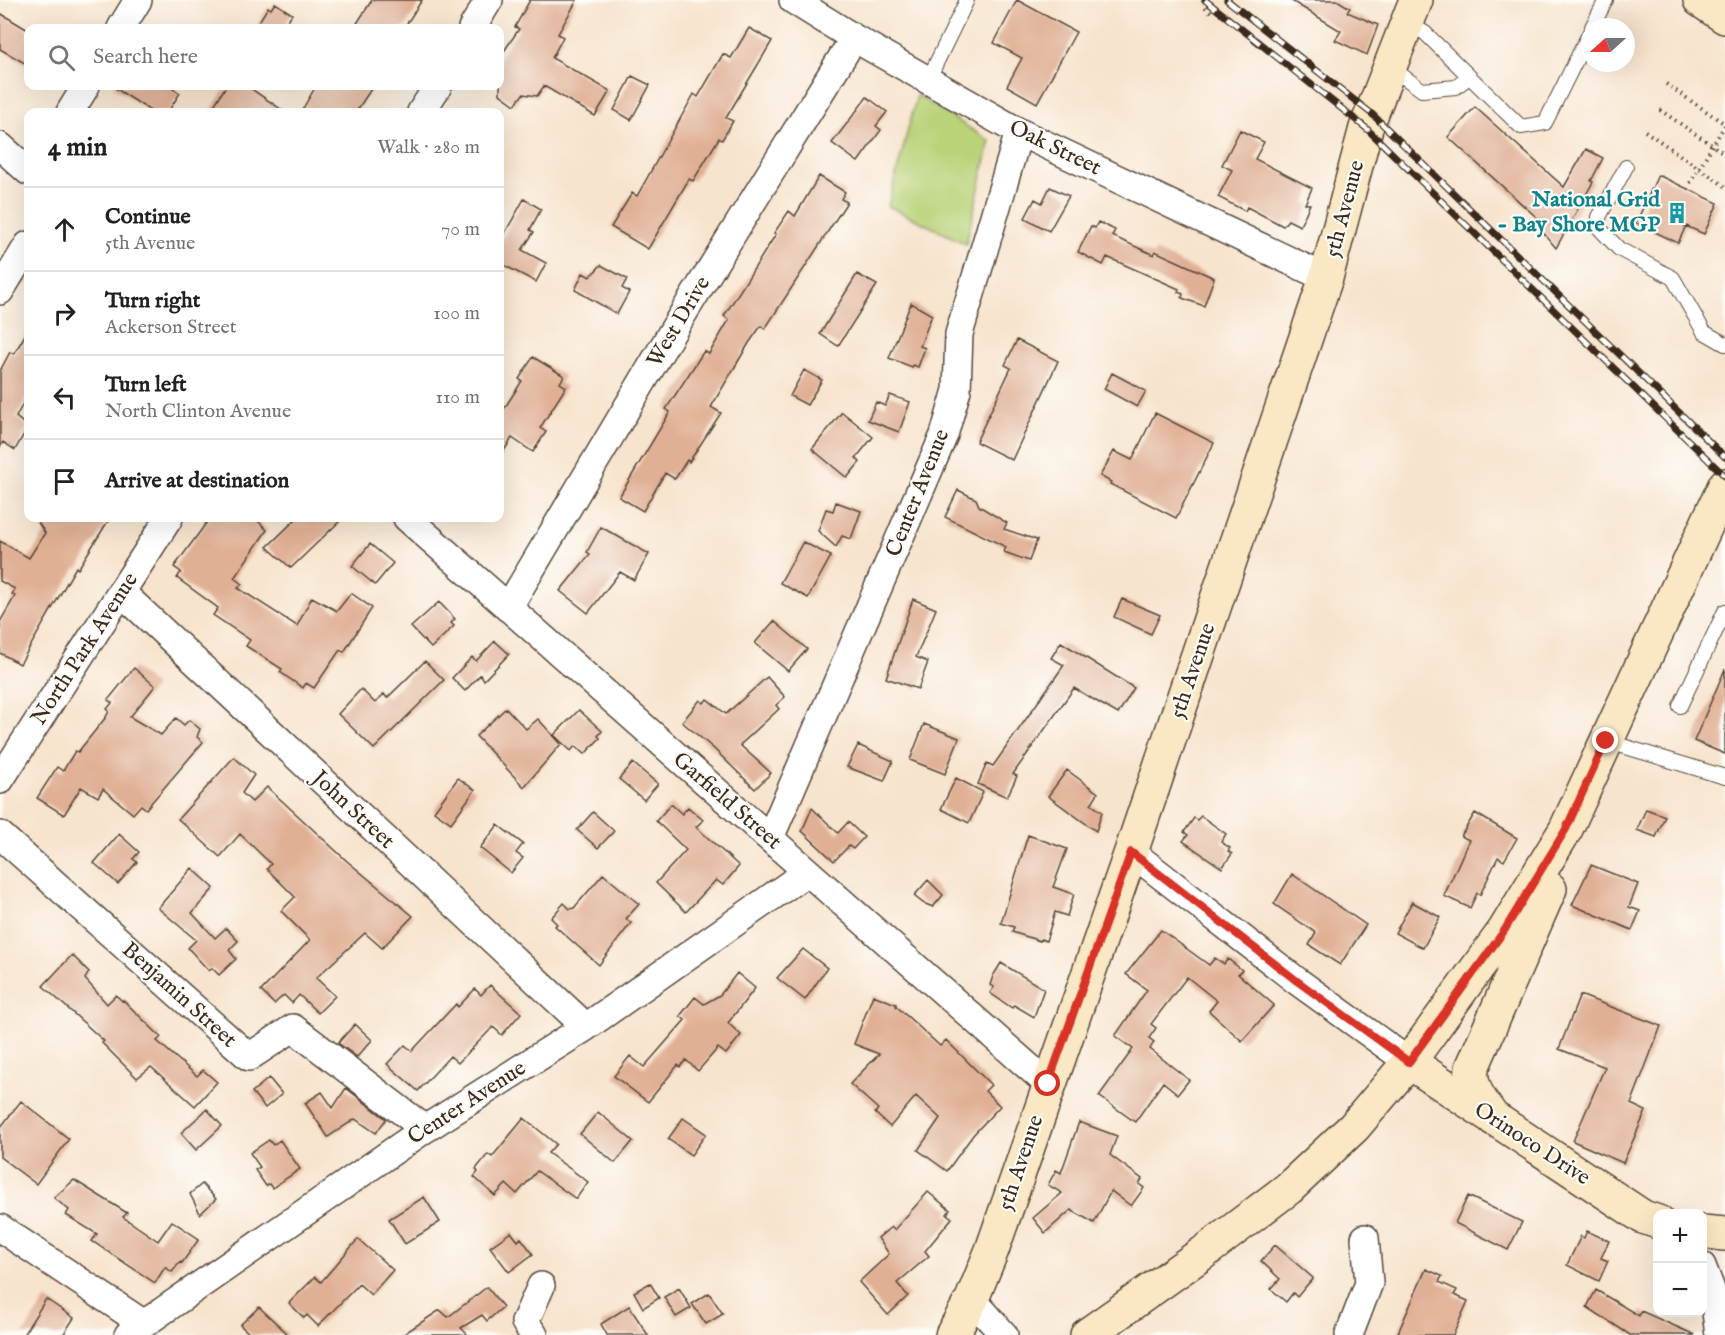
<!DOCTYPE html>
<meta charset="utf-8">
<style>
body{margin:0;font-family:"IM FELL English",serif;background:#f6f6f6;color:#202124}
.controls{position:absolute;right:18px;bottom:18px;display:grid;overflow:hidden;border-radius:12px;box-shadow:0 6px 24px #0002}
.controls button{width:54px;height:54px;display:grid;place-items:center;padding:0;border:0;border-bottom:2px solid #e0e0e0;background:#fff;color:#202124;font:30px sans-serif}
.compass{position:absolute;left:1581px;top:18px;width:54px;height:54px;border-radius:50%;background:#fff;box-shadow:0 6px 24px #0002;rotate:249deg}
.stop{position:absolute;width:18px;height:18px;margin:-14px;border:4px solid #d93025;border-radius:50%;background:#fff}
.stop.end{background:#d93025;border-color:#fff;box-shadow:0 2px 6px #0008}
.list{margin:0;padding:0;list-style:none}
h2{display:flex;justify-content:space-between;align-items:center;height:78px;margin:0;padding:0 24px;font-size:26px}
h2 small{font-size:20px;font-weight:400;color:#757577}
.list li{display:grid;grid-template-columns:39px 1fr auto;gap:18px;align-items:center;box-sizing:border-box;height:84px;padding:0 24px;border-top:2px solid #e0e0e0}
.list b{display:block;font-size:22px;white-space:nowrap}
.list p{margin:0;font-size:20px;white-space:nowrap;color:#757577}
.list em{font-size:20px;font-style:normal;color:#757577}
.icon{flex:none;width:33px;height:33px;fill:none;stroke:currentColor;stroke-width:2;stroke-linecap:round;stroke-linejoin:round}
.map{position:relative;flex:none;width:1725px;height:1335px;overflow:hidden}
.search{position:absolute;background:#fff;box-shadow:0 6px 24px #0002;left:24px;top:24px;width:480px;height:66px;display:flex;align-items:center;gap:15px;box-sizing:border-box;padding:0 21px;border-radius:12px;color:#757577;font-size:22px}
.panel{position:absolute;background:#fff;box-shadow:0 6px 24px #0002;left:24px;top:108px;width:480px;height:414px;border-radius:12px}
.map>svg:first-child{display:block}
.green{fill:#b9d378;stroke:#7a7e4b;stroke-width:1.5}
.building{fill:#e0b094}
.lines{fill:none;stroke-linecap:round;stroke-linejoin:round}
.lane-casing{stroke:#574638;stroke-width:16}
.street-casing{stroke:#574638;stroke-width:30}
.secondary-casing{stroke:#574638;stroke-width:36}
.path{stroke:#574638;stroke-width:4;stroke-dasharray:1.5 4.5;stroke-linecap:butt}
.lane{stroke:#fff;stroke-width:14}
.street{stroke:#fff;stroke-width:27}
.secondary{stroke:#fae7c3;stroke-width:33}
.rail-casing{stroke:#3b2a1e;stroke-width:7}
.rail{stroke:#fdfcf7;stroke-width:4.5;stroke-dasharray:14;stroke-linecap:butt}
.route{stroke:#d93025;stroke-width:8}
.labels{text-anchor:middle;dominant-baseline:central;stroke-width:4.5;stroke-linejoin:round;paint-order:stroke}
.street-label{font-size:22px;fill:#3b2a1e;stroke:#fdfcf7}
.culture-label{font-size:22px;font-weight:bold;fill:#0d838f;stroke:#fdfcf7;text-anchor:end}
</style>
<div class="map">
<svg width="1725" height="1335" viewBox="0 0 1725 1335">
<rect width="100%" height="100%" fill="#fdfcf7"/>
<filter id="ink" filterUnits="userSpaceOnUse"><feTurbulence type="fractalNoise" baseFrequency=".0167" numOctaves="2"/><feDisplacementMap in="SourceGraphic" scale="12" xChannelSelector="R" yChannelSelector="G"/><feConvolveMatrix kernelMatrix="1 2 1 2 8 2 1 2 1" color-interpolation-filters="sRGB"/></filter>
<filter id="wash" filterUnits="userSpaceOnUse"><feTurbulence type="fractalNoise" baseFrequency=".008" numOctaves="4" result="noise"/><feDisplacementMap in="SourceGraphic" scale="24" xChannelSelector="R" yChannelSelector="G"/><feGaussianBlur stdDeviation="1.35" result="paint"/><feColorMatrix in="noise" values="0 0 0 0 0 0 0 0 0 0 0 0 0 0 0 0 0 1.4 0 .05"/><feComposite in="paint" operator="in"/></filter>
<g filter="url(#wash)">
<rect width="100%" height="100%" fill="#f7e4ce"/>
<!-- green -->
<path class="green" d="M917,95L990,141L966,244L888,206Z"/>
<g id="blocks">
<!-- building -->
<path class="building" d="M372,0H422L404,28H354Z
M530,0H577L558,34L563,37L552,58L610,91L595,116L544,86L537,96L523,94L515,105L500,94V57L519,29L515,27Z
M1017,0L1076,32L1037,103L1007,86L1022,58L994,43Z
M1290,0H1337L1350,8L1347,12L1378,25L1367,55L1335,40L1341,31Z
M275,3L292,14L283,28H255L268,7L271,9Z
M0,13L28,30V65L0,49Z
M749,28L772,41L726,118L733,121L722,140L719,138L693,181L689,179L648,249L611,227L632,193L637,196L694,94L698,97L723,54L731,58Z
M632,76L650,85L631,120L614,110Z
M112,86H168L180,93L168,112H152Z
M226,86H247L285,112H210Z
M316,86H373L356,112H301Z
M867,97L887,112L876,126L881,130L858,162L832,143Z
M1475,107L1564,187L1586,149L1603,158L1591,181L1593,182L1556,248L1541,230L1545,225L1448,137Z
M1240,130L1264,142L1255,159L1312,188L1305,204H1310L1300,226L1288,220L1283,226L1247,207L1245,211L1218,197L1232,170L1222,165Z
M1658,175L1718,203L1704,234L1686,226L1678,243L1636,223Z
M819,176L845,192L841,199L847,202L765,329L761,326L749,343L711,407L721,413L689,462L687,460L675,479L665,473L643,511L619,497L670,412L666,409L704,351L709,354L729,320L724,316L776,234L774,233L789,211L795,216Z
M1050,187L1069,196L1049,231L1025,218L1035,199L1042,203Z
M524,199L541,209L530,230L534,232L522,250L546,263L536,282L500,263V242Z
M1098,222L1115,230L1112,236L1154,255L1155,251L1214,278L1204,306L1182,298L1183,294L1178,292L1179,289L1107,257L1103,265L1078,252L1091,226L1095,228Z
M601,265L627,279L622,288L629,292L617,314L575,290L583,273L590,277Z
M857,274L877,285L838,346L820,334Z
M911,303L932,315L920,346L925,348L918,367L913,365L912,367L889,358Z
M28,330V394L16,417L28,427L15,450L3,442L0,447V371L10,352L14,354Z
M1017,340L1058,361L1012,460L976,442L1011,368L1005,365Z
M533,357L564,376L560,383L566,387L540,428L546,432L533,452L512,438L500,457V415L522,381L519,379Z
M804,370L822,380L807,405L790,396Z
M1112,373L1146,391L1137,407L1104,389Z
M890,395L910,402L899,432L868,420L876,402L885,406Z
M842,412L873,437L856,458L860,462L847,478L812,449Z
M1155,413L1214,443L1176,518L1110,484L1111,482L1100,476L1114,451L1132,460Z
M958,490L976,499L979,506L1007,523L1004,529L1037,540L1029,561L1004,552L1006,547L945,517Z
M836,502L861,511L851,539L842,536L836,547L818,531L826,509L833,511Z
M35,518H110L78,569L76,567L20,664L0,653V622L15,596L12,594L15,589L0,581V541L29,558L45,533Z
M210,518H255L267,530L234,578L242,584L238,588L297,626L312,597L337,611L351,593L372,608L344,652L340,650L314,688L306,683L303,688L280,672L282,669L246,646L250,640L213,615L218,608L177,578L181,572L174,567Z
M297,518H343L291,568L267,547Z
M601,527L649,554L634,580L620,572L588,613L560,591L590,554L587,552Z
M803,542L831,556L808,598L780,583Z
M370,544L393,563L375,585L352,566Z
M913,599L936,609L916,657L928,662L918,689L886,678Z
M1122,599L1160,615L1151,634L1114,617Z
M439,602L455,619L451,623L454,626L431,648L411,627Z
M774,621L807,649L788,671L755,643Z
M495,641L509,654L484,680L480,675L465,691L452,678L472,657L476,661Z
M1061,642L1134,688L1118,714L1074,688L1013,774L1017,776L1007,797L978,784L987,763L993,766L1064,665L1051,658Z
M425,661L444,680L374,749L338,714L361,689L375,703L384,694L387,698Z
M134,668L155,686L130,717L161,735L176,718L184,725L189,720L200,729L197,737L203,742L146,809L141,805L133,814L103,789L98,797L81,787L64,815L37,798L57,767L63,771L75,751L78,752L106,717L109,711L107,709L112,703L108,700Z
M1725,669V754L1694,741Z
M767,677L785,697L776,705L779,709L740,745L771,773L755,789L713,748L682,722L700,700L704,703L707,699L726,714Z
M506,708L526,729L538,719L561,744L524,787L476,736Z
M579,710L602,731L598,736L600,738L585,754L575,746L571,751L554,735Z
M924,724L959,738L945,774L910,760Z
M858,745L893,761L884,781L847,767Z
M234,757L254,775L242,793L252,802L267,787L347,861L413,916L382,948L365,933L316,978L335,996L318,1013L299,995L292,1003L284,995L274,1004L261,991L310,940L281,911L295,897L267,869L271,864L240,834L220,857L178,819Z
M633,763L658,784L644,800L619,779Z
M1067,770L1098,793L1091,804L1102,812L1096,831L1048,796Z
M458,778L475,790L451,823L434,811Z
M956,778L983,792L969,823L941,809Z
M671,804L682,814L688,807L703,820L696,827L739,866L723,885L716,880L686,912L656,883L686,850L656,821Z
M812,808L838,833L848,822L864,837L853,849L849,846L834,861L802,831Z
M1646,809L1665,816L1656,837L1637,830Z
M593,812L614,831L598,848L577,830Z
M1475,813L1517,838L1504,861L1498,857L1480,895L1477,893L1470,908L1444,896L1469,840L1461,836Z
M1201,816L1226,834L1221,842L1230,848L1228,851L1232,854L1222,868L1183,841L1188,835L1184,832L1194,818L1197,820Z
M498,825L523,844L516,853L523,858L511,873L480,848Z
M119,834L139,852L133,859L137,862L118,884L94,863Z
M1028,835L1067,849L1053,887L1074,894L1067,916L1055,912L1046,941L1041,939L1040,941L1012,932L1014,927L1001,923Z
M1591,865L1638,884L1629,907L1640,911L1632,930L1572,905Z
M192,868L214,888L192,913L215,938L226,928L238,941L229,950L236,959L219,975L212,968L209,971L188,948L196,940L158,908Z
M603,874L639,904L626,919L631,923L599,965L555,926L557,924L551,918L564,903L570,909L574,908Z
M1292,874L1366,925L1340,965L1309,945L1316,933L1274,904Z
M928,880L943,895L933,907L923,903L914,896Z
M1412,902L1440,917L1423,948L1395,933Z
M1161,930L1209,965L1215,958L1224,964L1228,959L1242,970L1238,974L1274,1005L1242,1041L1209,1011L1217,1001L1187,977L1151,1024L1156,1028L1149,1038L1154,1042L1150,1049L1189,1080L1178,1094L1163,1082L1135,1122L1099,1096L1133,1049L1115,1036L1147,990L1126,974Z
M803,949L827,968L805,1000L777,978Z
M72,955L89,972L85,979L107,1004L116,995L122,1001L123,1000L161,1037L157,1041L197,1076L203,1070L217,1082L195,1106L151,1067L137,1078L102,1043L104,1041L43,986Z
M1001,963L1044,989L1034,1017L1014,1005L1012,1008L990,993L994,987L990,985L993,976Z
M737,973L755,988L728,1023L741,1035L726,1054L718,1048L698,1071L686,1060L680,1067L678,1065L648,1102L614,1076L630,1056L644,1067L685,1020L680,1016L695,997L704,1004L720,995Z
M490,985L521,1013L502,1035L493,1027L458,1063L450,1056L418,1091L387,1064L405,1045L412,1051L456,1004L458,1007L475,989L481,995Z
M873,995L896,1004V1006L940,1046L946,1040L991,1085L985,1091L1000,1106L973,1135L947,1171L918,1150L940,1118L916,1096L890,1127L875,1113L878,1109L850,1084L879,1054L854,1044Z
M1580,995L1661,1026L1631,1104L1646,1111L1623,1163L1573,1141L1605,1067L1559,1049Z
M355,1024L372,1040L357,1057L338,1043Z
M269,1078L282,1094L265,1108L252,1092Z
M346,1088L386,1119L376,1133L355,1119L328,1137L305,1103L322,1092L333,1108Z
M21,1101L69,1139L36,1184L0,1157V1128Z
M207,1109L222,1126L196,1150L181,1133Z
M598,1112L633,1141L615,1163L580,1134Z
M524,1118L556,1144L548,1153L588,1182L576,1199L537,1171L517,1194L506,1184L495,1196L474,1177L478,1172L476,1169L488,1154L492,1157Z
M683,1118L706,1134L691,1155L668,1139Z
M1079,1122L1117,1136L1110,1155L1142,1179L1139,1184L1144,1188L1131,1206L1111,1191L1094,1223L1071,1210L1045,1233L1033,1218L1062,1193L1048,1185L1056,1170L1061,1173Z
M269,1140L273,1145L280,1140L300,1169L272,1188L269,1184L266,1186L255,1170L260,1167L250,1153Z
M74,1180L127,1213L123,1217L158,1241L172,1221L199,1239L182,1263L180,1262L172,1272L165,1267L155,1283L92,1241L97,1234L66,1215L69,1210L54,1198Z
M202,1184L216,1199L200,1214L190,1194Z
M928,1192L950,1210L947,1214L952,1218L925,1251L929,1256L897,1283L908,1296L888,1315L859,1282L889,1254L878,1238L891,1227L894,1230Z
M1468,1196L1522,1222L1508,1250L1455,1223Z
M424,1197L440,1222L405,1244L389,1219Z
M1587,1231L1609,1241L1601,1258L1608,1261L1599,1281L1567,1265L1581,1236L1584,1238Z
M511,1232L518,1241L521,1238L533,1254L509,1272L490,1247Z
M358,1239L393,1270L371,1295L359,1284L318,1326L307,1315L304,1318L289,1303L315,1277L321,1282Z
M1275,1245L1313,1278L1297,1297L1293,1293L1286,1302L1271,1289L1280,1279L1261,1261Z
M1426,1269L1442,1276L1439,1282L1457,1290L1454,1295L1468,1301L1453,1335H1397Z
M650,1283L659,1298L643,1308L634,1292Z
M487,1287L503,1307L487,1321L482,1315L461,1328L468,1335H402L440,1310L448,1317Z
M679,1288L691,1308L676,1317L664,1297Z
M1596,1290L1639,1316L1641,1311L1695,1335H1630L1587,1307Z
M709,1293L723,1314L706,1324L692,1304Z
M46,1299L74,1318L63,1335H23Z
M629,1306L648,1335H607L601,1324Z
M259,1307L289,1335H251L240,1325Z"/>
</g>
</g>
<g filter="url(#ink)">
<use href="#blocks" fill-opacity="0" stroke="#574638" stroke-width="1.5"/>
<g class="lines">
<defs>
<path id="lane" d="M1408,23L1425,33L1521,127L1545,123L1590,32
M1592,27L1606,0
M1390,67L1422,90L1456,87L1469,77
M928,80L967,0
M1626,167L1599,217V228L1619,249L1673,278L1704,332L1725,344
M1680,706L1725,611
M1606,741L1725,777"/>
<path id="street" d="M793,0L854,38L1019,132L1326,278
M121,28L138,0
M472,28L489,0
M70,112L86,86
M421,112L438,86
M0,146L28,171
M0,291L28,245
M407,518L1048,1084
M121,592L586,1027
M508,608L681,317L854,38
M0,780L169,518
M0,835L249,1057L293,1028L425,1129
M770,838L944,435L957,390L959,334L1019,132
M1131,852L1297,981L1409,1062
M0,1228L144,1324
M1702,1266L1714,1297L1719,1335
M972,1299L1004,1335
M128,1335L425,1129L586,1027L807,872
M534,1335L525,1322L541,1286
M1349,1335L1369,1283L1365,1238"/>
<path id="secondary" d="M1700,0L1725,17
M1409,1062L1643,1217L1658,1222
M1494,1119C1483,1104 1469,1088 1472,1068L1550,889
M1702,1232L1725,1234
M952,1335L972,1299L992,1250L1131,852L1326,278L1366,128L1416,0
M1087,1335L1203,1253L1289,1188L1354,1127L1409,1062L1504,931L1566,829L1725,485"/>
</defs>
<!-- lane casing -->
<use href="#lane" class="lane-casing"/>
<!-- street casing -->
<use href="#street" class="street-casing"/>
<!-- secondary casing -->
<use href="#secondary" class="secondary-casing"/>
<!-- path -->
<path class="path" d="M1205,7L1213,14
M1666,84L1725,124
M1660,110L1725,154
M1645,131L1725,186
M1690,183L1725,125"/>
<!-- lane -->
<use href="#lane" class="lane"/>
<!-- street -->
<use href="#street" class="street"/>
<!-- secondary -->
<use href="#secondary" class="secondary"/>
<defs>
<path id="rail" d="M1205,0L1366,128L1725,476
M1227,0L1372,114L1725,457"/>
</defs>
<!-- rail casing -->
<use href="#rail" class="rail-casing"/>
<!-- rail -->
<use href="#rail" class="rail"/>
</g>
</g>
<g class="lines" filter="url(#ink)">
<!-- route -->
<path class="route" d="M1048,1084L1131,852L1297,981L1409,1062L1504,931L1566,829L1606,741"/>
</g>
<!-- icons -->
<defs>
<symbol id="building-bare" viewBox="-9 -9 18 18"><path d="M-4-6H4V6H1V3H-1V6H-4ZM-2.5-4.3h1.7v1.8h-1.7ZM.8-4.3h1.7v1.8H.8ZM-2.5-1h1.7V.8h-1.7ZM.8-1h1.7V.8H.8Z" fill="#0f9aa8" stroke="#fdfcf7" stroke-width="2.5" paint-order="stroke"/></symbol>
</defs>
<g fill-rule="evenodd">
<use href="#building-bare" x="1662" y="198" width="30" height="30"/>
</g>
<g class="labels">
<!-- street labels -->
<g class="street-label">
<text transform="translate(1055 148) rotate(26)">Oak Street</text>
<text transform="translate(1345 209) rotate(-75)">5th Avenue</text>
<text transform="translate(679 322) rotate(-59)">West Drive</text>
<text transform="translate(918 493) rotate(-68)">Center Avenue</text>
<text transform="translate(85 649) rotate(-57)">North Park Avenue</text>
<text transform="translate(1193 671) rotate(-71)">5th Avenue</text>
<text transform="translate(727 801) rotate(41)">Garfield Street</text>
<text transform="translate(353 810) rotate(43)">John Street</text>
<text transform="translate(179 995) rotate(42)">Benjamin Street</text>
<text transform="translate(467 1103) rotate(-33)">Center Avenue</text>
<text transform="translate(1532 1144) rotate(33)">Orinoco Drive</text>
<text transform="translate(1021 1163) rotate(-71)">5th Avenue</text>
</g>
<!-- culture labels -->
<g class="culture-label">
<text x="1660" y="200">National Grid<tspan x="1660" dy="25">- Bay Shore MGP</tspan></text>
</g>
</g>
</svg>
<div class="controls">
<button>+</button>
<button>−</button>
</div>
<svg class="compass" viewBox="-18 -18 36 36"><path d="M0-13l5 13h-10z" fill="#e53935"/><path d="M0 13l5-13h-10z" fill="#757577"/></svg>
<div class="stop" style="left:1048px;top:1084px"></div>
<div class="stop end" style="left:1606px;top:741px"></div>
<div class="search"><svg class="icon" aria-label="search" viewBox="0 0 24 24"><circle cx="10" cy="10" r="6"/><path d="M15 15l6 6"/></svg>Search here</div>
<section class="panel">
<h2>4 min<small>Walk · 280 m</small></h2>
<ul class="list">
<li><svg class="icon" aria-label="ahead" viewBox="0 0 24 24"><path d="M12 20V5M6 11l6-6 6 6"/></svg><div><b>Continue</b><p>5th Avenue</p></div><em>70 m</em></li>
<li><svg class="icon" aria-label="right" viewBox="0 0 24 24"><path d="M7 20v-9h11M14 6l5 5-5 5"/></svg><div><b>Turn right</b><p>Ackerson Street</p></div><em>100 m</em></li>
<li><svg class="icon" aria-label="left" viewBox="0 0 24 24"><path d="M17 20v-9H6M10 6l-5 5 5 5"/></svg><div><b>Turn left</b><p>North Clinton Avenue</p></div><em>110 m</em></li>
<li><svg class="icon" aria-label="arrive" viewBox="0 0 24 24"><path d="M6 21V4h12l-3 4 3 4H6"/></svg><div><b>Arrive at destination</b></div></li>
</ul>
</section>
</div>
